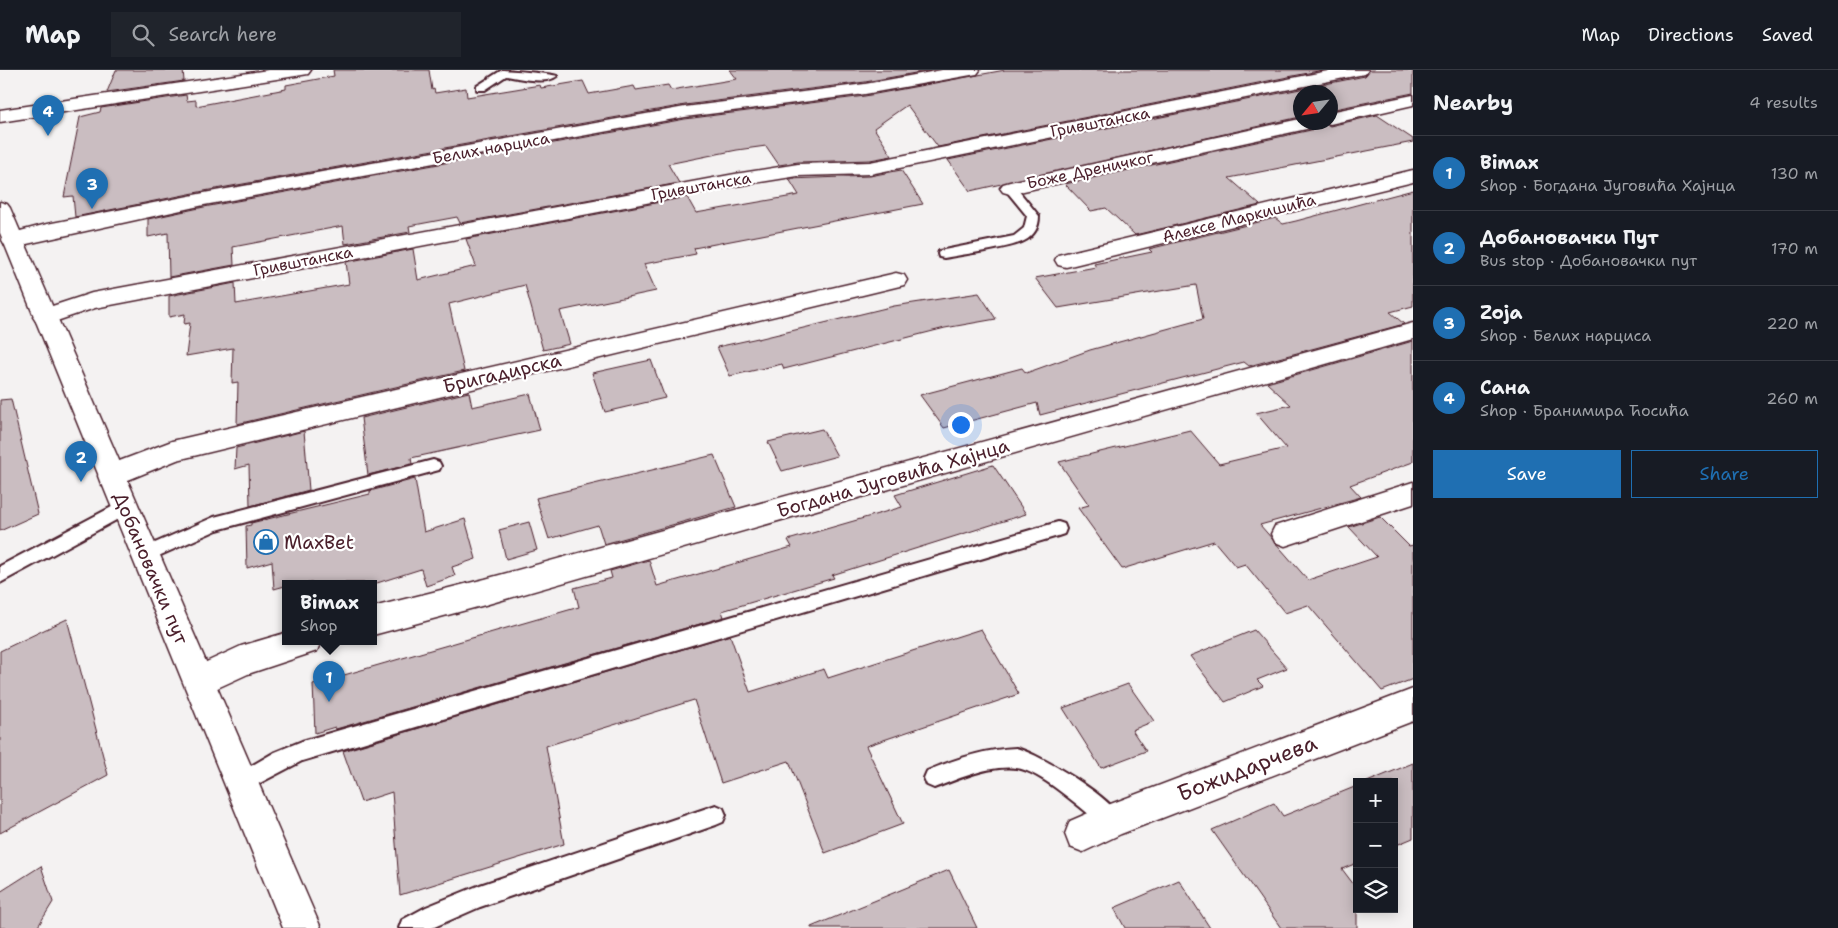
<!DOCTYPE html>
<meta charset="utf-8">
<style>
body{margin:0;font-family:"Shantell Sans",sans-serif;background:#20242c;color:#f1f3f6}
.controls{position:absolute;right:15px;bottom:15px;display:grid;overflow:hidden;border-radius:0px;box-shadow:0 2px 12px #0003}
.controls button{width:45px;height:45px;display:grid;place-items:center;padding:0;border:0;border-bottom:1px solid #363941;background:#171b24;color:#f1f3f6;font:25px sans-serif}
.compass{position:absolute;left:1293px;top:15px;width:45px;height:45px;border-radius:50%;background:#171b24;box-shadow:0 2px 12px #0003;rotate:241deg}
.you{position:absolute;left:960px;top:354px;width:18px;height:18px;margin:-12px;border:4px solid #fff;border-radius:50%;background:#1a73e8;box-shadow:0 0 0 8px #1a73e833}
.badge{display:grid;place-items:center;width:32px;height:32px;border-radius:50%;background:#1f6fb2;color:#fff;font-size:16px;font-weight:700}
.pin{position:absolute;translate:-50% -41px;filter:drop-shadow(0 1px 2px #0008)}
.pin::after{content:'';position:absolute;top:26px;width:18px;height:15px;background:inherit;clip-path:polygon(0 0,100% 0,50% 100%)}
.popup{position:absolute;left:282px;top:510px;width:95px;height:65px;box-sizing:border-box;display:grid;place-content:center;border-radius:0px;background:#171b24;filter:drop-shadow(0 1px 4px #0005);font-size:16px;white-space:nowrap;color:#9ea1a6}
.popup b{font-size:19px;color:#f1f3f6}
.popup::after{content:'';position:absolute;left:50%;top:100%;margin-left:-10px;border:10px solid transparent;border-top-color:#171b24}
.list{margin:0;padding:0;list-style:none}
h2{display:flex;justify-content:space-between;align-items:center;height:65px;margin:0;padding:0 20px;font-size:21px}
h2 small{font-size:16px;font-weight:400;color:#9ea1a6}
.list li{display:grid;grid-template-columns:32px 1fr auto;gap:15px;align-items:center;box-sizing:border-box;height:75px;padding:0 20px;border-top:1px solid #363941}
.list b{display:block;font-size:19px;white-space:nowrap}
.list p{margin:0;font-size:16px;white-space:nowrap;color:#9ea1a6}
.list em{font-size:16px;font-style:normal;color:#9ea1a6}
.actions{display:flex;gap:10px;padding:15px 20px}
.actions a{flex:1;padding:11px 0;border:1px solid #1f6fb2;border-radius:0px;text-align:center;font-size:18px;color:#1f6fb2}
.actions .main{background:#1f6fb2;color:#fff}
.icon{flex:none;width:28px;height:28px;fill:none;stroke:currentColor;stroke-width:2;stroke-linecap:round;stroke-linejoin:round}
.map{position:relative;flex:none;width:1413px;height:858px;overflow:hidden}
header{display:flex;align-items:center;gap:30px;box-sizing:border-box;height:70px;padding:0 25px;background:#171b24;border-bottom:1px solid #363941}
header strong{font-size:24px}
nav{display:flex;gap:28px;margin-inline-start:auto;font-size:18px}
.search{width:350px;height:45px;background:#20242c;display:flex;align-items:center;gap:12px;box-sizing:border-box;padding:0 18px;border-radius:0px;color:#9ea1a6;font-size:19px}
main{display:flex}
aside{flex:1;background:#171b24}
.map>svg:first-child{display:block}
.building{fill:#cabdc1;stroke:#4a1f2b}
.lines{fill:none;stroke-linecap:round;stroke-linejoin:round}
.service-casing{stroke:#4a1f2b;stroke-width:4}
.minor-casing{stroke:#4a1f2b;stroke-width:3}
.tertiary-casing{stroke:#4a1f2b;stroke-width:3}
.service{fill:#fff;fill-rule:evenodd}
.minor{fill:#fff;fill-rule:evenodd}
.tertiary{fill:#fff;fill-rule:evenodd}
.labels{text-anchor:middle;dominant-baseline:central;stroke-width:4.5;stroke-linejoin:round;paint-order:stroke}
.far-street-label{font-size:16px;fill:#4a1f2b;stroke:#fff}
.street-label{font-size:19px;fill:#4a1f2b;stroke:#fff}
.poi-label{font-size:19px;fill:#4a1f2b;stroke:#fff;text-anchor:start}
.near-street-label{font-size:22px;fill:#4a1f2b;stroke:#fff}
</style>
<header>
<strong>Map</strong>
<div class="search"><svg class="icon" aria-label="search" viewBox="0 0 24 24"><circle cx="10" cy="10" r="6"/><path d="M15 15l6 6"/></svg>Search here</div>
<nav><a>Map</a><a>Directions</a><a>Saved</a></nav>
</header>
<main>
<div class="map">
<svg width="1413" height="858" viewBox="0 0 1413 858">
<rect width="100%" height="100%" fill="#f4f2f2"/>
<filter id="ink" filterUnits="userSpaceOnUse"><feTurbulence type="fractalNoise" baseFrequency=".02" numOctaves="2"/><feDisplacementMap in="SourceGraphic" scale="10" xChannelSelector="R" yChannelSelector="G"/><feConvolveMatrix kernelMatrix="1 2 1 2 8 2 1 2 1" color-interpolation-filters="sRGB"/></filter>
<g filter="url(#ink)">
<!-- building -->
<path class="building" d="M116,0H183L184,11L107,22Z
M333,0H429L432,20L434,19L435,23L466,18L467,27L540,15L541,18L583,11L589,24L634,16L636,20L668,15L671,20L737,9L730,0H932L865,12L685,35L204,121L75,147L73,126L64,127L80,47L100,42L101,38L186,25L187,31L196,30V36L286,19V15L334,6Z
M1005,0H1323L938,77L907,35L874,58L892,86L870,90L798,92L779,95L766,76L737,80L668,94L679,113L460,153L457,147L409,156L410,162L345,174L343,156L233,177L234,195L169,207L168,163L148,167V149L204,137L685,49L865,26Z
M1370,0H1413V23L1330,40V22H1300V47L970,121L948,90L1365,6Z
M1377,45L1413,69V72L1229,108L1260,135L1135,165L1106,138L1091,141L1065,114L1311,60L1319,58L1322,52L1330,56Z
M901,100L923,134L694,178L696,184L644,194L656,221L560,241L570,274L543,280L525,215L449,234L464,301L237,354L238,312L232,313L233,278L186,286L190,253L184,254L185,244L169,247V226L235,213L236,234L349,214L346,192L413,179L418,210L476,196L466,169L687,127L696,143L799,125L789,109L870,106Z
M1413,120V236L1390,242L1404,254L1249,296L1244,292L1040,345L1037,333L944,358L920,325L1022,298L1026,303L1090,280L1203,249L1196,215L1058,238L1035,208L1096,197L1094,194L1152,182L1149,179L1275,148L1283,154L1296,151Z
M979,223L996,249L945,258L784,299L782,294L730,306L717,277L758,268V269L894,236Z
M1413,271V392L1350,415L1361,427L1260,455L1308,510L1377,487L1349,457L1380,447L1409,476L1413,475V609L1382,621L1308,535L1285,543L1245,494L1236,497L1214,471L1122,499L1078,438L1089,435L1059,392L1190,360L1219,394L1286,378L1256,343L1291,335L1267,313Z
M651,290L665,328L605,342L592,303Z
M469,322L472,337L530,324L540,360L411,388L412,394L368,405L361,348Z
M11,329L38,444L0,461V330Z
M822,359L837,386L782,401L768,372Z
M304,361L309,420L250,436L249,395L235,399L236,378Z
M714,385L736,437L604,474L598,455L549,469L536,428Z
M993,395L1026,444L832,505L834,508L722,541L724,547L336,659L335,657L315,663L313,614L579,537L574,518L612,508L610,501L649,490L657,516L792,477L788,470L902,437L895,425Z
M415,409L424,462L465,449L476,489L452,497L455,506L426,516L421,499L377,513H285V516L274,519L272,491L247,498L246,456L251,455V453L370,424V421Z
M529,452L537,480L506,489L499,460Z
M67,549L108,705L0,763V581Z
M981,559L1019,624L866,676L903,754L825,783L789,691L721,713L694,630L546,676L564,774L400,825L392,722L361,732L343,681L730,565L750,622L824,599L828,608Z
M1254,560L1287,598L1257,610L1263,616L1225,632L1190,586Z
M1128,614L1154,651L1132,660L1146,681L1101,698L1063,638Z
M1413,693V768L1394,776V712H1367Z
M1357,716V793L1342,799L1357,819V858H1281L1212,760L1274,733L1283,746Z
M41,796L53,832L37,858H0V822Z
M949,800L977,858H811V857Z
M1179,810L1210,858H1125L1114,838Z"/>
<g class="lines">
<defs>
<path id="service" d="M502,0C507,0 554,4 557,6C546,15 520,8 506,6L485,20H477V16Z
M1010,114L1014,115L1039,146C1039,157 1034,166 1024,171C1008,179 963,184 944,188L939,187L938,184L939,181L1014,166L1024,158L1027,146L1004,118Z
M433,390L439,392L441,396L439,400L217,460L145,492L139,490L136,485L139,480L214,447Z
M125,430L131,432L133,437L131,442L0,513V496Z
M1058,452L1064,454L1066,459L1064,464L1058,466L302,691L241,723L234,720L231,713L234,706L275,682L302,671Z
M1016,678C1040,684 1113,728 1122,750L1119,757L1112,760L1105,757C1085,742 1040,700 1016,698C988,695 959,709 934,718L927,715L924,708L927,701C955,689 985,679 1016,678Z
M716,735L723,738L726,745L723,752L716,755L480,837L432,858H399L402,850L426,837L480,815Z"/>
<path id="minor" d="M268,0H311L308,4L302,5L0,52V40Z
M942,0H980L977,4L971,5L865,24L685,47L204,135L13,177L5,175L2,170L5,165L47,154L204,123L685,37L865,14Z
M1333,0H1368L1365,4L1359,5L870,104L798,106L735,116L95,238L45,255L37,253L33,247L37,241L92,223L735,104L798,94L870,92Z
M1413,25V35L1330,54L1326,52H1330V42Z
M1300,49V52H1320L1318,56L1311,58L1010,124L1003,122L1000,118L1003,114L1010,112Z
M1413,100V112L1066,197L1058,195L1055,190L1058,185L1066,183Z
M896,203L904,205L907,210L904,215L177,390L111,417L101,414L98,406L101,398L172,371Z
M1413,253V269L485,535L373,565V537L485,509Z
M1413,412V434L1285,476L1275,472L1271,464L1275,456Z
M285,563V571H321L317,581L248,604L200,626L189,622L184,611L189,600L241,576Z
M1413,619V651L1121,764L1083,782L1070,777L1065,764L1070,751L1100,738Z"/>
<path id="tertiary" d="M0,132L7,134L10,138L321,858H283L0,163Z"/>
</defs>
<!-- service casing -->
<use href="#service" class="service-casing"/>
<!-- minor casing -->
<use href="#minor" class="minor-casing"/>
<!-- tertiary casing -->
<use href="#tertiary" class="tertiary-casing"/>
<!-- service -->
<use href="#service" class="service"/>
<!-- minor -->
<use href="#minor" class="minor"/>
<!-- tertiary -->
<use href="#tertiary" class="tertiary"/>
</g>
</g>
<!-- icons -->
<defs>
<symbol id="shop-ring" viewBox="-11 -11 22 22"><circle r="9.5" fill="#fff" stroke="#1f6fb2" stroke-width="1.5"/><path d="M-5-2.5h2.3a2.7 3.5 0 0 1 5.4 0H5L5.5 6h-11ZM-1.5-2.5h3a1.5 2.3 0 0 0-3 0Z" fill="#1f6fb2"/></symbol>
</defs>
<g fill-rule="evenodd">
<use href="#shop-ring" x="252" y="458" width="28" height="28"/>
</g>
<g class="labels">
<!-- far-street labels -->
<g class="far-street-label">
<text transform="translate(1100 52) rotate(-11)">Гривштанска</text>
<text transform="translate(491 78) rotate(-10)">Белих нарциса</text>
<text transform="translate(1090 100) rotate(-12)">Боже Дреничког</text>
<text transform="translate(701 116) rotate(-10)">Гривштанска</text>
<text transform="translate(1239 148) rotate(-14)">Алексе Маркишића</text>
<text transform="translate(303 191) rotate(-11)">Гривштанска</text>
</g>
<!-- street labels -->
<g class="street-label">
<text transform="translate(502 303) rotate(-13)">Бригадирска</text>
<text transform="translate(893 408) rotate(-16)">Богдана Југовића Хајнца</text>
<text transform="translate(151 498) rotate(67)">Добановачки пут</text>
</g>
<!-- poi labels -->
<g class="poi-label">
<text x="284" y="472">MaxBet</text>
</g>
<!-- near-street labels -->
<g class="near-street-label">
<text transform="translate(1247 698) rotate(-21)">Божидарчева</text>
</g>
</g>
</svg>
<div class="controls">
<button>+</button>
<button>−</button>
<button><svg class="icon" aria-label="layers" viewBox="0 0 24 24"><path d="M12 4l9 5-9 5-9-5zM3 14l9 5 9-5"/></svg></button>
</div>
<svg class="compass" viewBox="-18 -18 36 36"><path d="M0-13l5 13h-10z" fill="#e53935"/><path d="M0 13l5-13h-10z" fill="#9ea1a6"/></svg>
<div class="you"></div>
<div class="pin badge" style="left:329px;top:632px">1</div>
<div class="popup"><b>Bimax</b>Shop</div>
<div class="pin badge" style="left:81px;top:412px">2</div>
<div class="pin badge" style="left:92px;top:139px">3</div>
<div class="pin badge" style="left:48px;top:66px">4</div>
</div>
<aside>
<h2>Nearby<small>4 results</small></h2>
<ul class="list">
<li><span class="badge">1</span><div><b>Bimax</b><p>Shop · Богдана Југовића Хајнца</p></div><em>130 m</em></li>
<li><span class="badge">2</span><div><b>Добановачки Пут</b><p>Bus stop · Добановачки пут</p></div><em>170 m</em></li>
<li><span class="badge">3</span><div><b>Zoja</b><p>Shop · Белих нарциса</p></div><em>220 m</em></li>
<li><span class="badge">4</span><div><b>Сана</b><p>Shop · Бранимира Ћосића</p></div><em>260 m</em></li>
</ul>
<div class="actions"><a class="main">Save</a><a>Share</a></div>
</aside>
</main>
